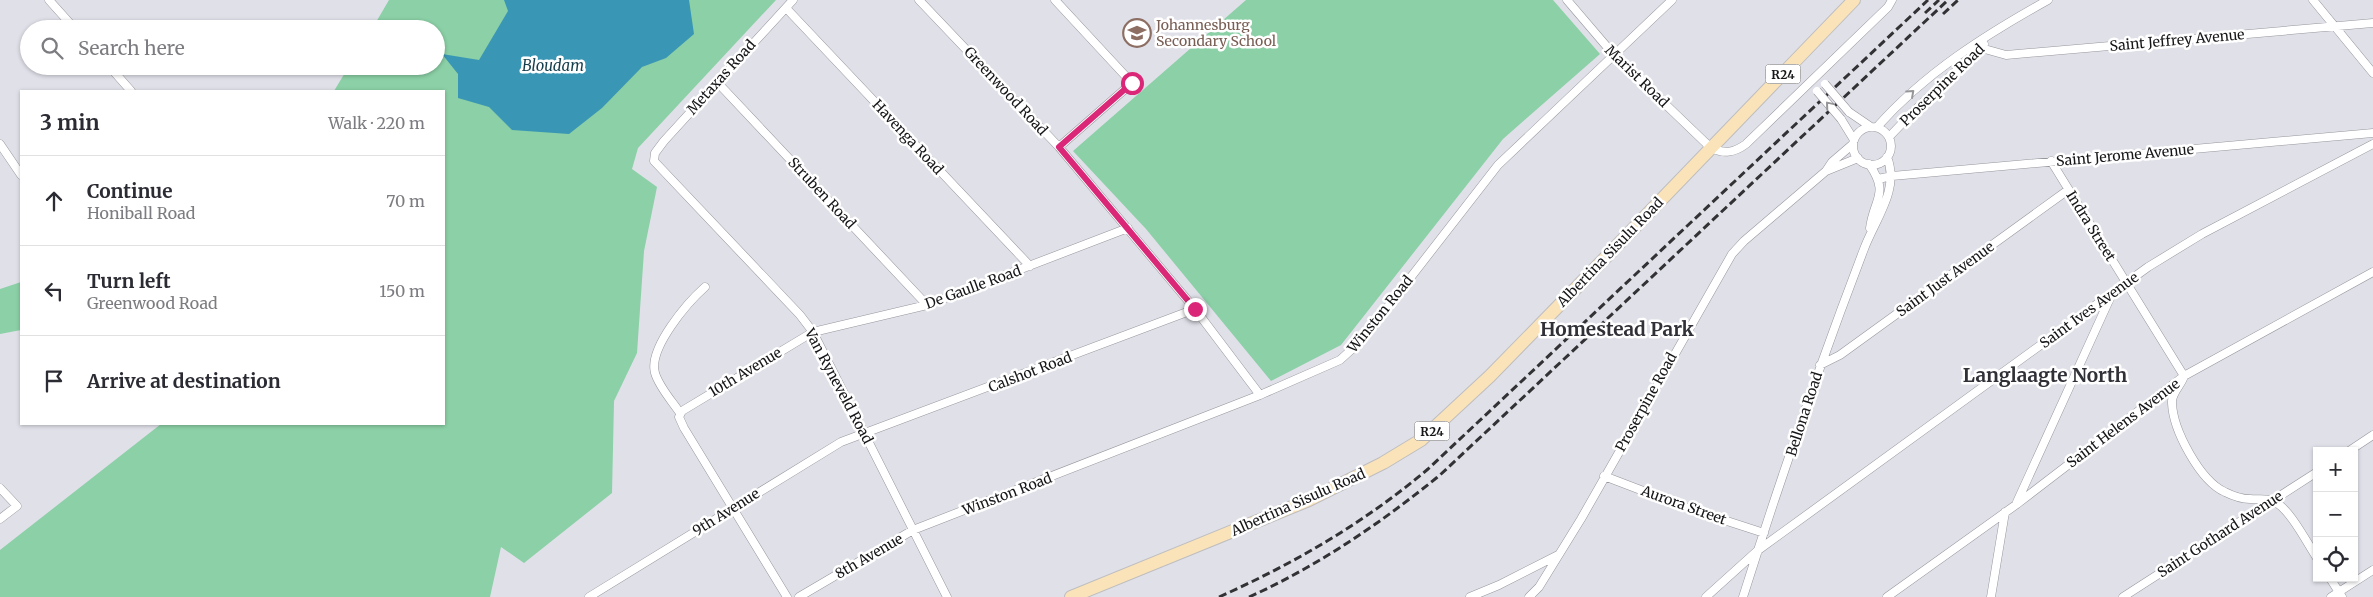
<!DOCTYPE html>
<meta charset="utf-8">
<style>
body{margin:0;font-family:Merriweather,serif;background:#f2f2f3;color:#2b2b33}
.controls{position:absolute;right:15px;bottom:15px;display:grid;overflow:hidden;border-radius:0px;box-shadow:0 1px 4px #0004}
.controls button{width:45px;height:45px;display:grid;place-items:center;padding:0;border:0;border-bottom:1px solid #e1e1e2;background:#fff;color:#2b2b33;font:25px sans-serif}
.stop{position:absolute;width:15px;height:15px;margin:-11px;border:4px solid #db2777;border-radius:50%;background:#fff}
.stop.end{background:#db2777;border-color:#fff;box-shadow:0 1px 5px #0008}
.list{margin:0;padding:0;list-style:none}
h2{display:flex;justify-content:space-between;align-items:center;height:65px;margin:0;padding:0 20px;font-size:21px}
h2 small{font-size:16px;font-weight:400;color:#7c7c81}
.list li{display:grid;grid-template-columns:32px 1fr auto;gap:15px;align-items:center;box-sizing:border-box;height:90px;padding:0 20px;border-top:1px solid #e1e1e2}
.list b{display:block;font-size:19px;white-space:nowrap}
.list p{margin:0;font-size:16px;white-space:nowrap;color:#7c7c81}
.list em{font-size:16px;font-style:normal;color:#7c7c81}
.icon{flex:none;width:28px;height:28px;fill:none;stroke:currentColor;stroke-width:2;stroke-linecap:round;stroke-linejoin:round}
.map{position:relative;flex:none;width:2373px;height:597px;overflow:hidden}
.search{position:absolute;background:#fff;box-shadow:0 1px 4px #0004;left:20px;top:20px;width:425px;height:55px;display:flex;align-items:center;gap:12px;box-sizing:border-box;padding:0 18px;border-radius:28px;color:#7c7c81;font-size:19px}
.panel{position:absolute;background:#fff;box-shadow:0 1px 4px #0004;left:20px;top:90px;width:425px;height:335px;border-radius:0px}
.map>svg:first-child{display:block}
.green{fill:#8bd0a6}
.water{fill:#3a96b5}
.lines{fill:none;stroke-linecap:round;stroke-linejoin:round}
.minor-casing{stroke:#96969d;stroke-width:9}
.primary-casing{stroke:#bebebf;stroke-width:14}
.minor{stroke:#fff;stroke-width:8}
.primary{stroke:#fbe3b9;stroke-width:12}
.rail{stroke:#323235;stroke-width:3;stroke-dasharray:8 4;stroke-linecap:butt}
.minor-bridge-casing{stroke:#96969d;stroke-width:9;stroke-linecap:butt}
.minor-bridge{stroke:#fff;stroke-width:8}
.oneway{stroke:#969698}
.route{stroke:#db2777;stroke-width:6}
.labels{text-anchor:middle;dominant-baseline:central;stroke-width:5;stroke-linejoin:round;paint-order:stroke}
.shield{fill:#fff;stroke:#5c5c5e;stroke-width:1}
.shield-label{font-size:12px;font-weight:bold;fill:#161619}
.education-label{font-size:14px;fill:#785e54;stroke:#fff;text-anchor:start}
.street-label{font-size:14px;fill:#161619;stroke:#fff}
.water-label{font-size:15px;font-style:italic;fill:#153e4c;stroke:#fff}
.district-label{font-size:19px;font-weight:bold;fill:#303037;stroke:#fff}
</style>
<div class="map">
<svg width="2373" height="597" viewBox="0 0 2373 597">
<rect width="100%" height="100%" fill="#e0e0e9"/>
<!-- green -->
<path class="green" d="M389,0H776L638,148L632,169L657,187L644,251L637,353L614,401L612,493L524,563L501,547L490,597H0V550L161,424H444V91H334L349,66H436V29H372Z
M1246,0H1553L1600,54L1503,139L1341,345L1271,381L1146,229L1073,151Z
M21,282V330L0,334V289Z"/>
<!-- water -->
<path class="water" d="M504,0H689L694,34L666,58L642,67L602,108L569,134L512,130L489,107L458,98V74L442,54L479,60L508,11Z"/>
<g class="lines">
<defs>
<path id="minor" d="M49,0L75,29
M793,0L664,141L655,153L654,161L800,315L813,332L947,597
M919,0L1059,147L1195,309L1260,395
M1055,0L1132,83L1059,147
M1567,0L1614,55L1711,148C1724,154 1734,153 1746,144L1888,7L1892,0
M2313,0L2373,73
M786,8L1030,266
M1981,48L2006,55L2373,23
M109,66L131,91
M717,82L927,305
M1849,112L1871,127
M1841,119L1854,140
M1877,127C1925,73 1985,35 2048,0
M1853 146a19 19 0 1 1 38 0a19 19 0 1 1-38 0Z
M1889,137L1912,113L1984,44
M0,144L21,175
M2051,161L2184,376C2181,386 2171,393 2172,403C2173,430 2200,481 2225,492C2233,496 2242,499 2250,499C2257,500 2267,498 2273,501C2289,507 2307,543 2317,558
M1869,164C1890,194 1874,198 1870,228
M1826,171L1832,162L1853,144
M1878,179L1892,176L2373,133
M1820,365L1840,355L2068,190
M680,413C672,401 659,387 655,373C648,348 688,302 705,287
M2349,451L2373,435
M1604,476L1693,510L1764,533
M0,488L17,506L0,519
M2017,502L2111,296
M2330,578L2342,597
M589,597L841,442L1195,309
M787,597L684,428L679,417L682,411L813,332L927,305L1128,228
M799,597L913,530L1260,395L1340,360L1362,340L1498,165L1672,0
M1470,597L1499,585L1558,555
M1529,597L1539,587L1581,519L1732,254L1744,241L1826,171L1858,158
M1706,597L1757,551L2148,267L2202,234L2373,144
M1743,597C1780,480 1820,364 1864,249C1875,219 1900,190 1887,157
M1887,597L2017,504L2184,376L2373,272
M1991,597L2005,512
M2123,597L2317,472
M2331,597L2373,570"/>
<path id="primary" d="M1071,597L1309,500L1383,463L1421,440L1490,376L1579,285L1854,0"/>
</defs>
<!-- minor casing -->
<use href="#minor" class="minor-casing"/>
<!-- primary casing -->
<use href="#primary" class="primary-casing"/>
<!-- minor -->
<use href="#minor" class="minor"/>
<!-- primary -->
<use href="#primary" class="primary"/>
<!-- rail -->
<path class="rail" d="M1925,13L1939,0
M1943,14L1958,0
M1219,597C1295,563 1364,523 1428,469L1928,0
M1249,597C1318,566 1381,523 1440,475L1948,0"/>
<defs>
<path id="minor-bridge" d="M1825,84L1849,112
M1817,91L1841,119"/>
</defs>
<!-- minor-bridge casing -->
<use href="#minor-bridge" class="minor-bridge-casing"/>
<!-- minor-bridge -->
<use href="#minor-bridge" class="minor-bridge"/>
</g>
<!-- one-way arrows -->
<defs><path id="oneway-chevron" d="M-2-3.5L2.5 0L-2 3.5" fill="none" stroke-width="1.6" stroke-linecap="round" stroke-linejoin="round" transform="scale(1.25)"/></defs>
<g class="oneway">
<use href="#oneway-chevron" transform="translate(1911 93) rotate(-42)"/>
<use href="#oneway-chevron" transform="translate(1829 105) rotate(-130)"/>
</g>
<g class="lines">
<!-- route -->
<path class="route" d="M1132,83L1059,147L1195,309"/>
</g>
<!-- icons -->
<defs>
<symbol id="school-ring" viewBox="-11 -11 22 22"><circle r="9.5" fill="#fff" stroke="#8d6e63" stroke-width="1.5"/><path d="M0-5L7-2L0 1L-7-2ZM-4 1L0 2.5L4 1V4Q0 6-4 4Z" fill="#8d6e63"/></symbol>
</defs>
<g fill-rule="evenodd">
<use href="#school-ring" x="1121" y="17" width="32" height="32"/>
</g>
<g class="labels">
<!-- shield labels -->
<g class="shield">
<rect x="1765.5" y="64.5" width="35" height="19" rx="4"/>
<rect x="1414.5" y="421.5" width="35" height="19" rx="4"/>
</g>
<g class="shield-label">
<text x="1783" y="74">R24</text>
<text x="1432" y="431">R24</text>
</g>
<!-- education labels -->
<g class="education-label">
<text x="1156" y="25">Johannesburg<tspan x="1156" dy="16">Secondary School</tspan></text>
</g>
<!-- street labels -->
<g class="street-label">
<text transform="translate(2177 40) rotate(-5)">Saint Jeffrey Avenue</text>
<text transform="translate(1637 76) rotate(44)">Marist Road</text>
<text transform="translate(721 77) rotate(-48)">Metaxas Road</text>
<text transform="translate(1942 85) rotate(-44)">Proserpine Road</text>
<text transform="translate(1006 91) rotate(47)">Greenwood Road</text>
<text transform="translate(908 137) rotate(47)">Havenga Road</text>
<text transform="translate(2125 155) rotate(-5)">Saint Jerome Avenue</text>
<text transform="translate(822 193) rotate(47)">Struben Road</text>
<text transform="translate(2091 226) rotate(58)">Indra Street</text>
<text transform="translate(1610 252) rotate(-46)">Albertina Sisulu Road</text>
<text transform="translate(1945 279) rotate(-36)">Saint Just Avenue</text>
<text transform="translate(973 287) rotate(-20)">De Gaulle Road</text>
<text transform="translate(2089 310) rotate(-36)">Saint Ives Avenue</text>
<text transform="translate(1380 314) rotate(-51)">Winston Road</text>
<text transform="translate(745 372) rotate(-31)">10th Avenue</text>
<text transform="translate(1030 372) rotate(-21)">Calshot Road</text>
<text transform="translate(839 386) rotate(62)">Van Ryneveld Road</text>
<text transform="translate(1646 402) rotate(-61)">Proserpine Road</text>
<text transform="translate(1804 414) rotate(-72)">Bellona Road</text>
<text transform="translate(2123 423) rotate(-37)">Saint Helens Avenue</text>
<text transform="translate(1007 494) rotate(-21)">Winston Road</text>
<text transform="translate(1298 502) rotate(-24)">Albertina Sisulu Road</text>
<text transform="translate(1684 505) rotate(20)">Aurora Street</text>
<text transform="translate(726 512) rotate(-32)">9th Avenue</text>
<text transform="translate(2220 534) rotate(-33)">Saint Gothard Avenue</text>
<text transform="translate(869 556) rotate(-30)">8th Avenue</text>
</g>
<!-- water labels -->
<g class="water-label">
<text x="553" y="65">Bloudam</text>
</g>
<!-- district labels -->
<g class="district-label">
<text x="1617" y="329">Homestead Park</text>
<text x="2045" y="375">Langlaagte North</text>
</g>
</g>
</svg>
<div class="controls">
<button>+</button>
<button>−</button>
<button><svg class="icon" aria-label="locate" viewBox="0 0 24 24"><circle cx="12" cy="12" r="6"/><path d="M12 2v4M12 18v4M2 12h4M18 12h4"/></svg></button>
</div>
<div class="stop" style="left:1132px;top:83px"></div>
<div class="stop end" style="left:1195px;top:309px"></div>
<div class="search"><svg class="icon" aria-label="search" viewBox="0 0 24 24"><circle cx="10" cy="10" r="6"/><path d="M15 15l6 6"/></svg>Search here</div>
<section class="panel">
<h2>3 min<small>Walk · 220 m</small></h2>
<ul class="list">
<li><svg class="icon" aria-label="ahead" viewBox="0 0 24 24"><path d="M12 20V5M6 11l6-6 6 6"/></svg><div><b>Continue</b><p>Honiball Road</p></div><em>70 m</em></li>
<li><svg class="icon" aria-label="left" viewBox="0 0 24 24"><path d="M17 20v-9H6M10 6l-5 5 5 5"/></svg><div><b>Turn left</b><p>Greenwood Road</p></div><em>150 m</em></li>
<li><svg class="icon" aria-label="arrive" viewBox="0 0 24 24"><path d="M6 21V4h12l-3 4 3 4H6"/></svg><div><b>Arrive at destination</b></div></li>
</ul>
</section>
</div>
